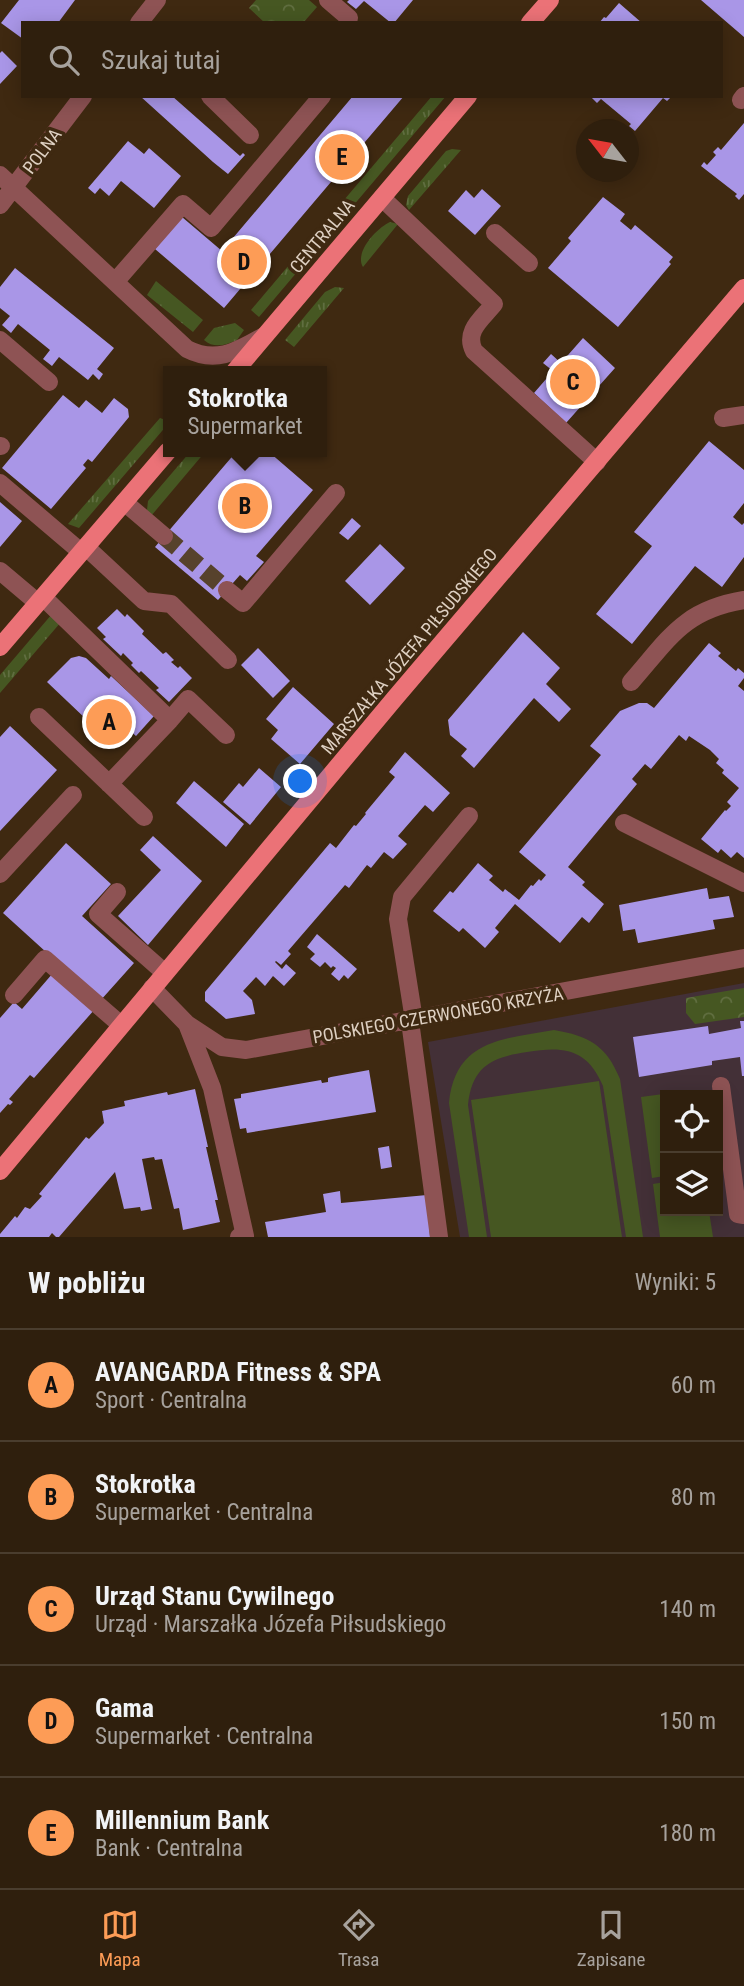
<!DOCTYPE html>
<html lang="pl">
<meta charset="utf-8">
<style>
body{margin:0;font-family:"Roboto Condensed",sans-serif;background:#3b2c1b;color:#f1f3f6}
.controls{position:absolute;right:21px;bottom:21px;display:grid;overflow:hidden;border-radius:0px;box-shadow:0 4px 18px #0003}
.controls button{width:63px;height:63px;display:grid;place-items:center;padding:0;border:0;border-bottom:2px solid #4a3d2e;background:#2f1f0d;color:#f1f3f6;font:35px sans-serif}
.compass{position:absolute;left:576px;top:119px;width:63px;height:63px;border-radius:50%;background:#2f1f0d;box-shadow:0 4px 18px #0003;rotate:301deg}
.you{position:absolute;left:301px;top:782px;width:24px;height:24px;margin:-18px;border:5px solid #fff;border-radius:50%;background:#1a73e8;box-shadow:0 0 0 10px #1a73e833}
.badge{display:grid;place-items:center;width:46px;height:46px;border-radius:50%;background:#fd9c56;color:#111;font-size:23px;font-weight:700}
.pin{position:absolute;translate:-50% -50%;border:4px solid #fff;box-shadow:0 2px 7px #0006}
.popup{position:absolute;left:163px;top:366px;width:164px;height:91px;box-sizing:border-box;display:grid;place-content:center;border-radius:0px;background:#2f1f0d;filter:drop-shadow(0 2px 5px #0005);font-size:23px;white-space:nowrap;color:#a7a29d}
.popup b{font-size:26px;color:#f1f3f6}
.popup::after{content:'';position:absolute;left:50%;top:100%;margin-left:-14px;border:14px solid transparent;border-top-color:#2f1f0d}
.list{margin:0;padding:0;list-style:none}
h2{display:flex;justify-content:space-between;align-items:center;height:91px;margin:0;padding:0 28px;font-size:30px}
h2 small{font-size:23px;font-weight:400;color:#a7a29d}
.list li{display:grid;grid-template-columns:46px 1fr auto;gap:21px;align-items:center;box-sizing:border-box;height:112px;padding:0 28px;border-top:2px solid #4a3d2e}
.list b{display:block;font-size:26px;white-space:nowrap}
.list p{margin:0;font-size:23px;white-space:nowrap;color:#a7a29d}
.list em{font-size:23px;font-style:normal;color:#a7a29d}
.icon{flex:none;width:38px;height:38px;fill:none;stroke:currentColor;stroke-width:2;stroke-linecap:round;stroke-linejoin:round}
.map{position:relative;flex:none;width:744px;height:1237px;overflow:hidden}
.search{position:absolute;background:#2f1f0d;box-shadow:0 4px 18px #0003;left:21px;right:21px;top:21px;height:77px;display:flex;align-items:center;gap:18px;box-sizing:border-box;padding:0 24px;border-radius:0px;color:#a7a29d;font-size:26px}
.sheet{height:651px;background:#2f1f0d}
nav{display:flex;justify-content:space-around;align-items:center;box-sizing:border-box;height:98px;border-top:2px solid #4a3d2e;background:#2f1f0d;font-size:19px;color:#a7a29d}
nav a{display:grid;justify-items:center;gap:4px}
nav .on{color:#fd9c56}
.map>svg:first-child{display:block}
.education{fill:#433037;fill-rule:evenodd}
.grass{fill:url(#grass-tufts)}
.park{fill:url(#park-crowns)}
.pitch{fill:#465722}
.building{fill:#a996e7}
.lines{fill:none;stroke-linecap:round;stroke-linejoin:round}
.minor-tunnel{stroke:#57422c;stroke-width:18;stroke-dasharray:18 9;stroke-linecap:butt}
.minor{stroke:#8e5354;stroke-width:18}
.major{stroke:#eb7277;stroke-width:18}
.labels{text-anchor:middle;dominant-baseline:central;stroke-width:7;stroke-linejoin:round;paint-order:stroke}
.street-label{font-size:18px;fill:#ded0c2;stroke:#3f2911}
</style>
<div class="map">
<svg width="744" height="1237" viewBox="0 0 744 1237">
<defs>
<pattern id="grass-tufts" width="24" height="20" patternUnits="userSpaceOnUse" patternTransform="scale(1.75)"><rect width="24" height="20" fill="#465722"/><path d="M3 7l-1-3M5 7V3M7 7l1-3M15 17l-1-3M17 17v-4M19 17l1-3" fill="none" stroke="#606e40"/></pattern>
<pattern id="park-crowns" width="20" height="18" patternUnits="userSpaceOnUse" patternTransform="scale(1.75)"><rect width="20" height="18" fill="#465722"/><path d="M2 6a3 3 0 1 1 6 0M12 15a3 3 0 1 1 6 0" fill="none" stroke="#606e40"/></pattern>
</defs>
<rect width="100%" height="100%" fill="#3f2911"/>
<!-- education -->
<path class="education" d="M744,983V1237H460L428,1042ZM665,1095H718V1211H665Z"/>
<!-- grass -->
<path class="grass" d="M432,96H446L259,317L251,310Z
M452,149L461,150L409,210L406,205L408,196L446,151Z
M390,222L398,224L363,267C354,252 377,228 390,222Z
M156,281L203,320L193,332L147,295Z
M335,287L344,288L294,347L285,340L325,292Z
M235,323L244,330L237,340C226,345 214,349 204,340L214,328Z
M160,418L168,421V424L79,528L68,524Z
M190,452H205L151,516L147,510L148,501Z
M52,614L61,622L0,693V675Z"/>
<!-- park -->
<path class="park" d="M256,0H309L317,7L303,23H265L249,8Z
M744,988V1017L695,1024L686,1013V998Z"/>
<!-- pitch -->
<path class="pitch" d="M554,1030C589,1036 606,1045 620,1079L643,1237H626L603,1086C587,1048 563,1046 527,1052C492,1057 472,1066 468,1105L487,1237H469L449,1103C455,1040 503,1039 554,1030Z
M599,1081L622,1237H491L471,1100Z
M693,1090V1095H665V1176L652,1178L641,1097Z
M665,1182V1211H709L713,1237H660L653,1184Z"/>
<!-- building -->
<path class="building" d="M19,0H75L58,23H23V39L1,23Z
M349,0H413L394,23H391L364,1L356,9L347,2Z
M701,0H744V37Z
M619,3L642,23H599L604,17L606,18Z
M2,51L17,66L0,84V53Z
M140,96H172L240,156L243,153L245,155L228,174L213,162Z
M353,96H404L224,308L155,249L182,217L222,251Z
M590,96H672L667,101L663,98L635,131L629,126L631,124L601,99L597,103Z
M744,123V194L739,200L735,196L737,194L701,166L704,162L707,165L716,155L713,152L718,147L721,150Z
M128,141L144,154L149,148L181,176L154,208L121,181L109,196L100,188L95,194L88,188Z
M482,189L501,206L475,235L448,211L466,190L474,198Z
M603,197L625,214L620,221L631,230L635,225L673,257L669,262L671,264L618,327L548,268L571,241L568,238Z
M15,268L114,348L97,369L103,374L99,380L93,374L88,380L59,357L52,366L43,359L50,350L18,324L11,333L2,325L10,316L0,308V287Z
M583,338L615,368L566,423L534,393L553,371L543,363L551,354L561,363Z
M63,395L79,408L86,400L102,413L114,398L128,409L129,417L92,462L88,459L83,465L86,468L51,509L2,468Z
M709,441L744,470V503L733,517L742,525L744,523V557L722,587L695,566L632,644L596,614L652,546L634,532Z
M236,452H269L313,490L256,556L264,562L247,581L240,575L218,600L155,547Z
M0,502L22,521L0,547Z
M352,518L361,526L348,540L339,533Z
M380,544L405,568L370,605L345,581Z
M117,609L125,617L127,614L144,631L142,634L163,654L166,652L174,660L171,662L178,668L180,666L192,678L169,702L156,690L159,688L141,671L139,673L131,665L133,663L123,653L121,656L103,639L106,637L97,628Z
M523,632L560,668L546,684L571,709L559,722L534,698L474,768L461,756L467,749L450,735L448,720Z
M709,643L721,653L718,656L736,671L738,668L744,673V678L738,686L744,691V858L737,852L731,858L721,849L718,853L701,839L725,810L726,811L731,806L727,802L739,788L722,773L724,770L716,763L719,759L710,750L689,736L686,741L679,735L651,769L645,764L632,779L637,784L568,867L585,882L582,885L604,904L589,923L582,917L560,943L515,904L495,928L499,932L485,948L463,928L459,932L433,911L450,891L453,893L478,863L493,876L489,880L503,892L505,889L519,900L531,885L533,886L539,879L541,881L546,875L519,852L601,755L590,746L620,711L639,703H647L654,708Z
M258,648L290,681L273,698L241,665Z
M79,656L86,658L109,679L111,676L154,716L136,736L129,730L122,733L114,731L107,739L47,682L71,658Z
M293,687L334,724L300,764L271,739L278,730L266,719Z
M10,726L57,770L0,831V737Z
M405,752L450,793L433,812L425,805L398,836L407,844L393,859L384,852L371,868L367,865L349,888L345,885L288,951L291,954L281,965L276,961L275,962L282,969L286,964L296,973L284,986L273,976L265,986L256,977L243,991L252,1000L255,1014L226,1019L205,1001V992L330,843L336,848L354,825L356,826L366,814L365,813L395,777L389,772Z
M259,768L281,787L250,825L223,802L239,783L243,787Z
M194,781L244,824L226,847L176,803Z
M153,836L202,881L148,945L118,916L161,870L140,850Z
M66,843L111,884L82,916L134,963L100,1001L3,913Z
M707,888L709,899L729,896L734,917L713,920L715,929L638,943L635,929L623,931L619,905Z
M317,934L357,969L348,979L344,975L339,981L331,974L336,968L333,966L331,968L325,962L320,967L310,959L315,954L307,947Z
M53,973L95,1009L34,1078L30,1075L9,1099L13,1102L10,1105L8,1104L0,1113V1018L14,1002L22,1009Z
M740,1021H744V1076H742L740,1057L712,1061V1065L639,1077L633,1037L708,1026L709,1034L741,1028Z
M369,1070L376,1112L247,1133L246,1128L240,1129L234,1099L241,1098V1094L321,1080L322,1083L328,1082V1078L331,1077Z
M195,1089L208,1147H206L218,1200H215L220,1222L183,1230L179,1208L174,1209L162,1159L155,1160L154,1157L142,1159L152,1209L141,1211L140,1207L124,1209L115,1172L59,1237H56L52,1233L49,1237H0V1234L15,1216L17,1218L25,1207L30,1209L42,1196L39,1194L86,1137L89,1139L104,1123L102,1111L125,1106L124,1101L167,1092L168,1095Z
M389,1146L392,1167L381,1169L378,1148Z
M340,1191L341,1203L427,1195L430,1237H268L265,1222L326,1212L323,1194Z"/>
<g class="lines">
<!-- minor-tunnel -->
<path class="minor-tunnel" d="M164,536L227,590"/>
<!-- minor -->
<path class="minor" d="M328,0L349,18
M139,23L157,0
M210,96L250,135
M741,100L744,96
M0,175L187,349C216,364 237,351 262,337
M382,198L494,304C482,319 464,331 474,351L597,462
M0,205L83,96
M495,233L529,263
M115,282L183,204L211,228L322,96
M0,340L49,382
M723,418L744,415
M0,446H1
M0,483L81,552
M124,502L164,536
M86,547L144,601L171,604L228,660
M0,571L38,603
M227,590L243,603L336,493
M43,597L170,720L109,784
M631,682C669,639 683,610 744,600
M39,717L144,817
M170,720L188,699L226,735
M624,823L744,883
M0,874L73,795
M117,892L98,914L165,973
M152,988L187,1024L222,1047L246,1050L744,958
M14,995L45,959L121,1025
M414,1020L398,919L402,897L469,816
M410,1021L439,1237
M187,1024L212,1088L245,1236L239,1237
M721,1086L738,1214L744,1215"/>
<!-- major -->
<path class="major" d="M530,23L550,0
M235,371L468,96
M0,647L168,451
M0,1171L395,698L744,288"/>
</g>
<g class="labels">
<!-- street labels -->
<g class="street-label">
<text transform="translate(42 151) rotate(-53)">POLNA</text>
<text transform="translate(322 236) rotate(-50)">CENTRALNA</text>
<text transform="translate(409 651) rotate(-50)">MARSZAŁKA JÓZEFA PIŁSUDSKIEGO</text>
<text transform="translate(438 1015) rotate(-10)">POLSKIEGO CZERWONEGO KRZYŻA</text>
</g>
</g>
</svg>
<div class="controls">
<button><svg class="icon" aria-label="locate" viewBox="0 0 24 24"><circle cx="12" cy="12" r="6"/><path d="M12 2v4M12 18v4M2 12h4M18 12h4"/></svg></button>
<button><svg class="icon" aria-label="layers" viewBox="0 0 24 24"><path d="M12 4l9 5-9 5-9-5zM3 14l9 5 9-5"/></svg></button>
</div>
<svg class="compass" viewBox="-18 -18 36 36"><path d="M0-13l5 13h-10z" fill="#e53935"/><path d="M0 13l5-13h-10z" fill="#a7a29d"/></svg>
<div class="you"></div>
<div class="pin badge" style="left:109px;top:722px">A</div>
<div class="pin badge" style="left:245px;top:506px">B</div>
<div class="popup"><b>Stokrotka</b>Supermarket</div>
<div class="pin badge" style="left:573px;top:382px">C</div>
<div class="pin badge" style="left:244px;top:262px">D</div>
<div class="pin badge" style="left:342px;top:157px">E</div>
<div class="search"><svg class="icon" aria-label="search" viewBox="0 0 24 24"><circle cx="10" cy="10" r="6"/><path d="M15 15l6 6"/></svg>Szukaj tutaj</div>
</div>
<section class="sheet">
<h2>W pobliżu<small>Wyniki: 5</small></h2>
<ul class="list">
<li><span class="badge">A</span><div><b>AVANGARDA Fitness &amp; SPA</b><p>Sport · Centralna</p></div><em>60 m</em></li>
<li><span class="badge">B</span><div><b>Stokrotka</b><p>Supermarket · Centralna</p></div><em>80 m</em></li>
<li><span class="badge">C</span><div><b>Urząd Stanu Cywilnego</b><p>Urząd · Marszałka Józefa Piłsudskiego</p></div><em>140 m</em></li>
<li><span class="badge">D</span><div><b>Gama</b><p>Supermarket · Centralna</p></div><em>150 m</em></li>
<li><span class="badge">E</span><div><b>Millennium Bank</b><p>Bank · Centralna</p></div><em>180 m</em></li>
</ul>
</section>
<nav>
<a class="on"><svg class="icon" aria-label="map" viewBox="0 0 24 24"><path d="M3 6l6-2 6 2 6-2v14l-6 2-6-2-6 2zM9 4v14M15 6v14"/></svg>Mapa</a>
<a><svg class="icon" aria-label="directions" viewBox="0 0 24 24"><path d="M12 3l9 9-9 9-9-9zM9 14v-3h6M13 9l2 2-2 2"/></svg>Trasa</a>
<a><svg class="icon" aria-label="saved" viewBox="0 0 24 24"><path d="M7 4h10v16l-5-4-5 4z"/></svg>Zapisane</a>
</nav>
